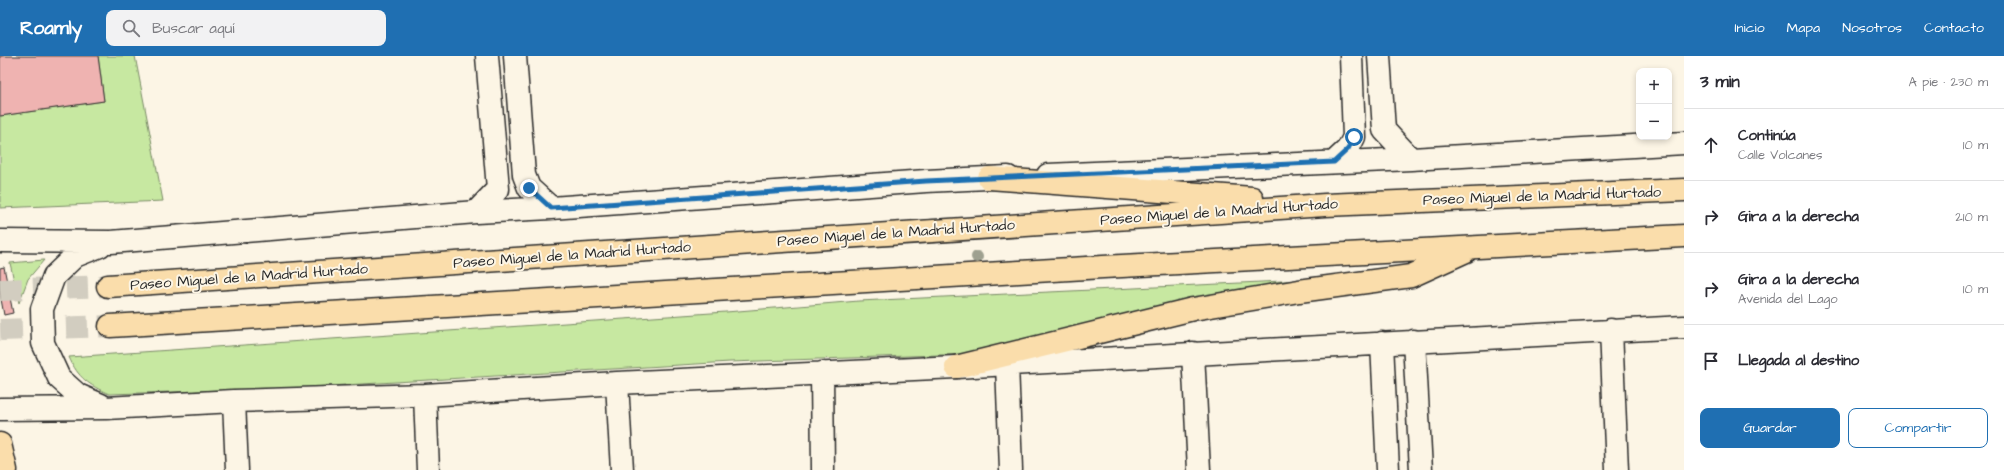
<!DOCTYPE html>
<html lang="es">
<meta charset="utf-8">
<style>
body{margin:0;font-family:"Architects Daughter",sans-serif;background:#f2f2f3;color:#2b2b33}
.controls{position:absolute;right:12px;top:12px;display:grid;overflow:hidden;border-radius:8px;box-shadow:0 2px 6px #0003}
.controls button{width:36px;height:36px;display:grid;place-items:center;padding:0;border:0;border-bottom:1px solid #e1e1e2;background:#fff;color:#2b2b33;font:20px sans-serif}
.stop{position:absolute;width:12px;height:12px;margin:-9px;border:3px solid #1f6fb2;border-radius:50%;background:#fff}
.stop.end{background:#1f6fb2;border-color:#fff;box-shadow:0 1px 4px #0008}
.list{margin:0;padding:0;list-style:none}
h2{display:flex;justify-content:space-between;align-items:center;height:52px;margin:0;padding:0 16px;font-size:17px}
h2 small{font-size:13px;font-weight:400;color:#7c7c81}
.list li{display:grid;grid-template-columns:26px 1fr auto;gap:12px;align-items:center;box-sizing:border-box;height:72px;padding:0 16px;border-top:1px solid #e1e1e2}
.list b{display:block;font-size:15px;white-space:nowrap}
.list p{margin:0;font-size:13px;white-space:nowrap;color:#7c7c81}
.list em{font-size:13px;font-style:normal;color:#7c7c81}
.actions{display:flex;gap:8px;padding:12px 16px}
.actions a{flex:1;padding:9px 0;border:1px solid #1f6fb2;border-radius:8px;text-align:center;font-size:14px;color:#1f6fb2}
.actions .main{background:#1f6fb2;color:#fff}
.icon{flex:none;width:22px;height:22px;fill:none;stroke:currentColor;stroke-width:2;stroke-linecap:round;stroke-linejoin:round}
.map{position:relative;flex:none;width:1684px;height:414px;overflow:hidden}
header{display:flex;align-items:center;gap:24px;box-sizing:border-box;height:56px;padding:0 20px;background:#1f6fb2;color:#fff}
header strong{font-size:19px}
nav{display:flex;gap:22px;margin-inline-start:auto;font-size:14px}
.search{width:280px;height:36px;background:#f2f2f3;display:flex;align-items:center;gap:10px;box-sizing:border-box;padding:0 14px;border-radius:8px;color:#7c7c81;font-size:15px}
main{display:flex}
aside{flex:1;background:#fff}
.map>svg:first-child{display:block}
.green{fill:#c7e8a1;stroke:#798a66}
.building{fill:#efb3b1;stroke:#2b2b2b}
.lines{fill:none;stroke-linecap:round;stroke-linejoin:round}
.highway-tunnel{stroke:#d2cdc0;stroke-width:22;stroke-dasharray:22 11;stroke-linecap:butt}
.minor-casing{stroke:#2b2b2b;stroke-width:25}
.major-casing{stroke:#2b2b2b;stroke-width:25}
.highway-casing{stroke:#2b2b2b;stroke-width:25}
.minor{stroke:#fcf5e5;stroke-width:22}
.major{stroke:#faddab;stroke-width:22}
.highway{stroke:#faddab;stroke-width:22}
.tree{fill:#9ea08f}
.route{stroke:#1f6fb2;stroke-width:5}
.labels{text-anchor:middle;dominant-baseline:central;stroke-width:4;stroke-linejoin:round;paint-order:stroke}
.street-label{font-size:15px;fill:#2b2b2b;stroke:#fcf5e5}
</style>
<header>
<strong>Roamly</strong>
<div class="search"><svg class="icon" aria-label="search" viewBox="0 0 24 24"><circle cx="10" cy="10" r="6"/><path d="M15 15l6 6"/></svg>Buscar aquí</div>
<nav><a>Inicio</a><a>Mapa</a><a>Nosotros</a><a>Contacto</a></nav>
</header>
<main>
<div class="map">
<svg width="1684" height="414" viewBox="0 0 1684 414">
<rect width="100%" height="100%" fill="#fcf5e5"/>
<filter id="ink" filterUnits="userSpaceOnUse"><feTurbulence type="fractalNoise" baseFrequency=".025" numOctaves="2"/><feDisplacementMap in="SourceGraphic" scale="8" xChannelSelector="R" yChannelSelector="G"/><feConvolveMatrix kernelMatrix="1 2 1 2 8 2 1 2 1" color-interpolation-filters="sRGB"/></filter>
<g filter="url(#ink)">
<!-- green -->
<path class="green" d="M98,0H135L163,145L0,152V60L104,45Z
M44,204L28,223L19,247L10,207Z
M1304,224L1191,242L969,298L730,306L295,332L109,338C89,329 78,322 69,301L726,256L859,245Z"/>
<!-- building -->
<path class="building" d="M0,0H98L104,45L0,60Z
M4,211L13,257L4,259L0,238V212Z"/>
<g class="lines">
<!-- highway-tunnel -->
<path class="highway-tunnel" d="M0,234L108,230
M0,274L110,270"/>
<defs>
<path id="minor" d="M515,0L524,119L529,132L551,152
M1379,0L1384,74L1411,103
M1334,106L1348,93L1354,81L1351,0
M1048,119L1411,103L1684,87
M476,156L498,133L487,0
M0,185L111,186L476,156L551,152L926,125L1008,121
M100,190L75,200L54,220L42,253L43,287L59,322L78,339L101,349
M1611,274L1617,414
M1414,285L1421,414
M1382,287L1388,414
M1193,297L1199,414
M1007,308L1011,414
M822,317L823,414
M617,327L622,414
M425,339L428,414
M234,345L237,414
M0,353L106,352L234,345L425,339L617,327L956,311L1684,271"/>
<path id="major" d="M0,388L6,414"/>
<path id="highway" d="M989,122L1252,142
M108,230L1325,149L1684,134
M110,270L1103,211L1684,180
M956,311L1193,253L1299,235L1411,220L1466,195"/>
</defs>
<!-- minor casing -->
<use href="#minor" class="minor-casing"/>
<!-- major casing -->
<use href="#major" class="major-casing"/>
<!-- highway casing -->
<use href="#highway" class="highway-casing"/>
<!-- minor -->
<use href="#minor" class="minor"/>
<!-- major -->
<use href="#major" class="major"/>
<!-- highway -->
<use href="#highway" class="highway"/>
</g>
<!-- trees -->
<circle class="tree" cx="977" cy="201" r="6"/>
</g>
<g class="lines" filter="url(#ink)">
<!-- route -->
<path class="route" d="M529,132L551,152L926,125L1334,106L1348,93L1354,81"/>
</g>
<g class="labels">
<!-- street labels -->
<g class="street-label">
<text transform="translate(1542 140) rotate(-2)">Paseo Miguel de la Madrid Hurtado</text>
<text transform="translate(1219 156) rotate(-4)">Paseo Miguel de la Madrid Hurtado</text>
<text transform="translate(896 177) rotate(-4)">Paseo Miguel de la Madrid Hurtado</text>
<text transform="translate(572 199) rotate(-4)">Paseo Miguel de la Madrid Hurtado</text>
<text transform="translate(249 221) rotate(-4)">Paseo Miguel de la Madrid Hurtado</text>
</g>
</g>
</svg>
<div class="controls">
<button>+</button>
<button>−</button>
</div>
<div class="stop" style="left:1354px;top:81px"></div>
<div class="stop end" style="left:529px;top:132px"></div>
</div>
<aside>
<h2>3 min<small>A pie · 230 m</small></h2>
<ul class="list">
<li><svg class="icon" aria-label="ahead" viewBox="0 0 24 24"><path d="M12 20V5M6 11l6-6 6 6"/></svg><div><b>Continúa</b><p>Calle Volcanes</p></div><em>10 m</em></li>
<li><svg class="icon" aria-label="right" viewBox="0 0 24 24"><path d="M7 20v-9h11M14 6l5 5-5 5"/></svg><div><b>Gira a la derecha</b></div><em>210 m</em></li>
<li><svg class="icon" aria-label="right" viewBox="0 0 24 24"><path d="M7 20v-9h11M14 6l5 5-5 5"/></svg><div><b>Gira a la derecha</b><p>Avenida del Lago</p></div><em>10 m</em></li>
<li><svg class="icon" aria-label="arrive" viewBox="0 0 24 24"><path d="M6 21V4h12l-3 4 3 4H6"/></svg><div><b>Llegada al destino</b></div></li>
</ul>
<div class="actions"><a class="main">Guardar</a><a>Compartir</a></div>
</aside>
</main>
